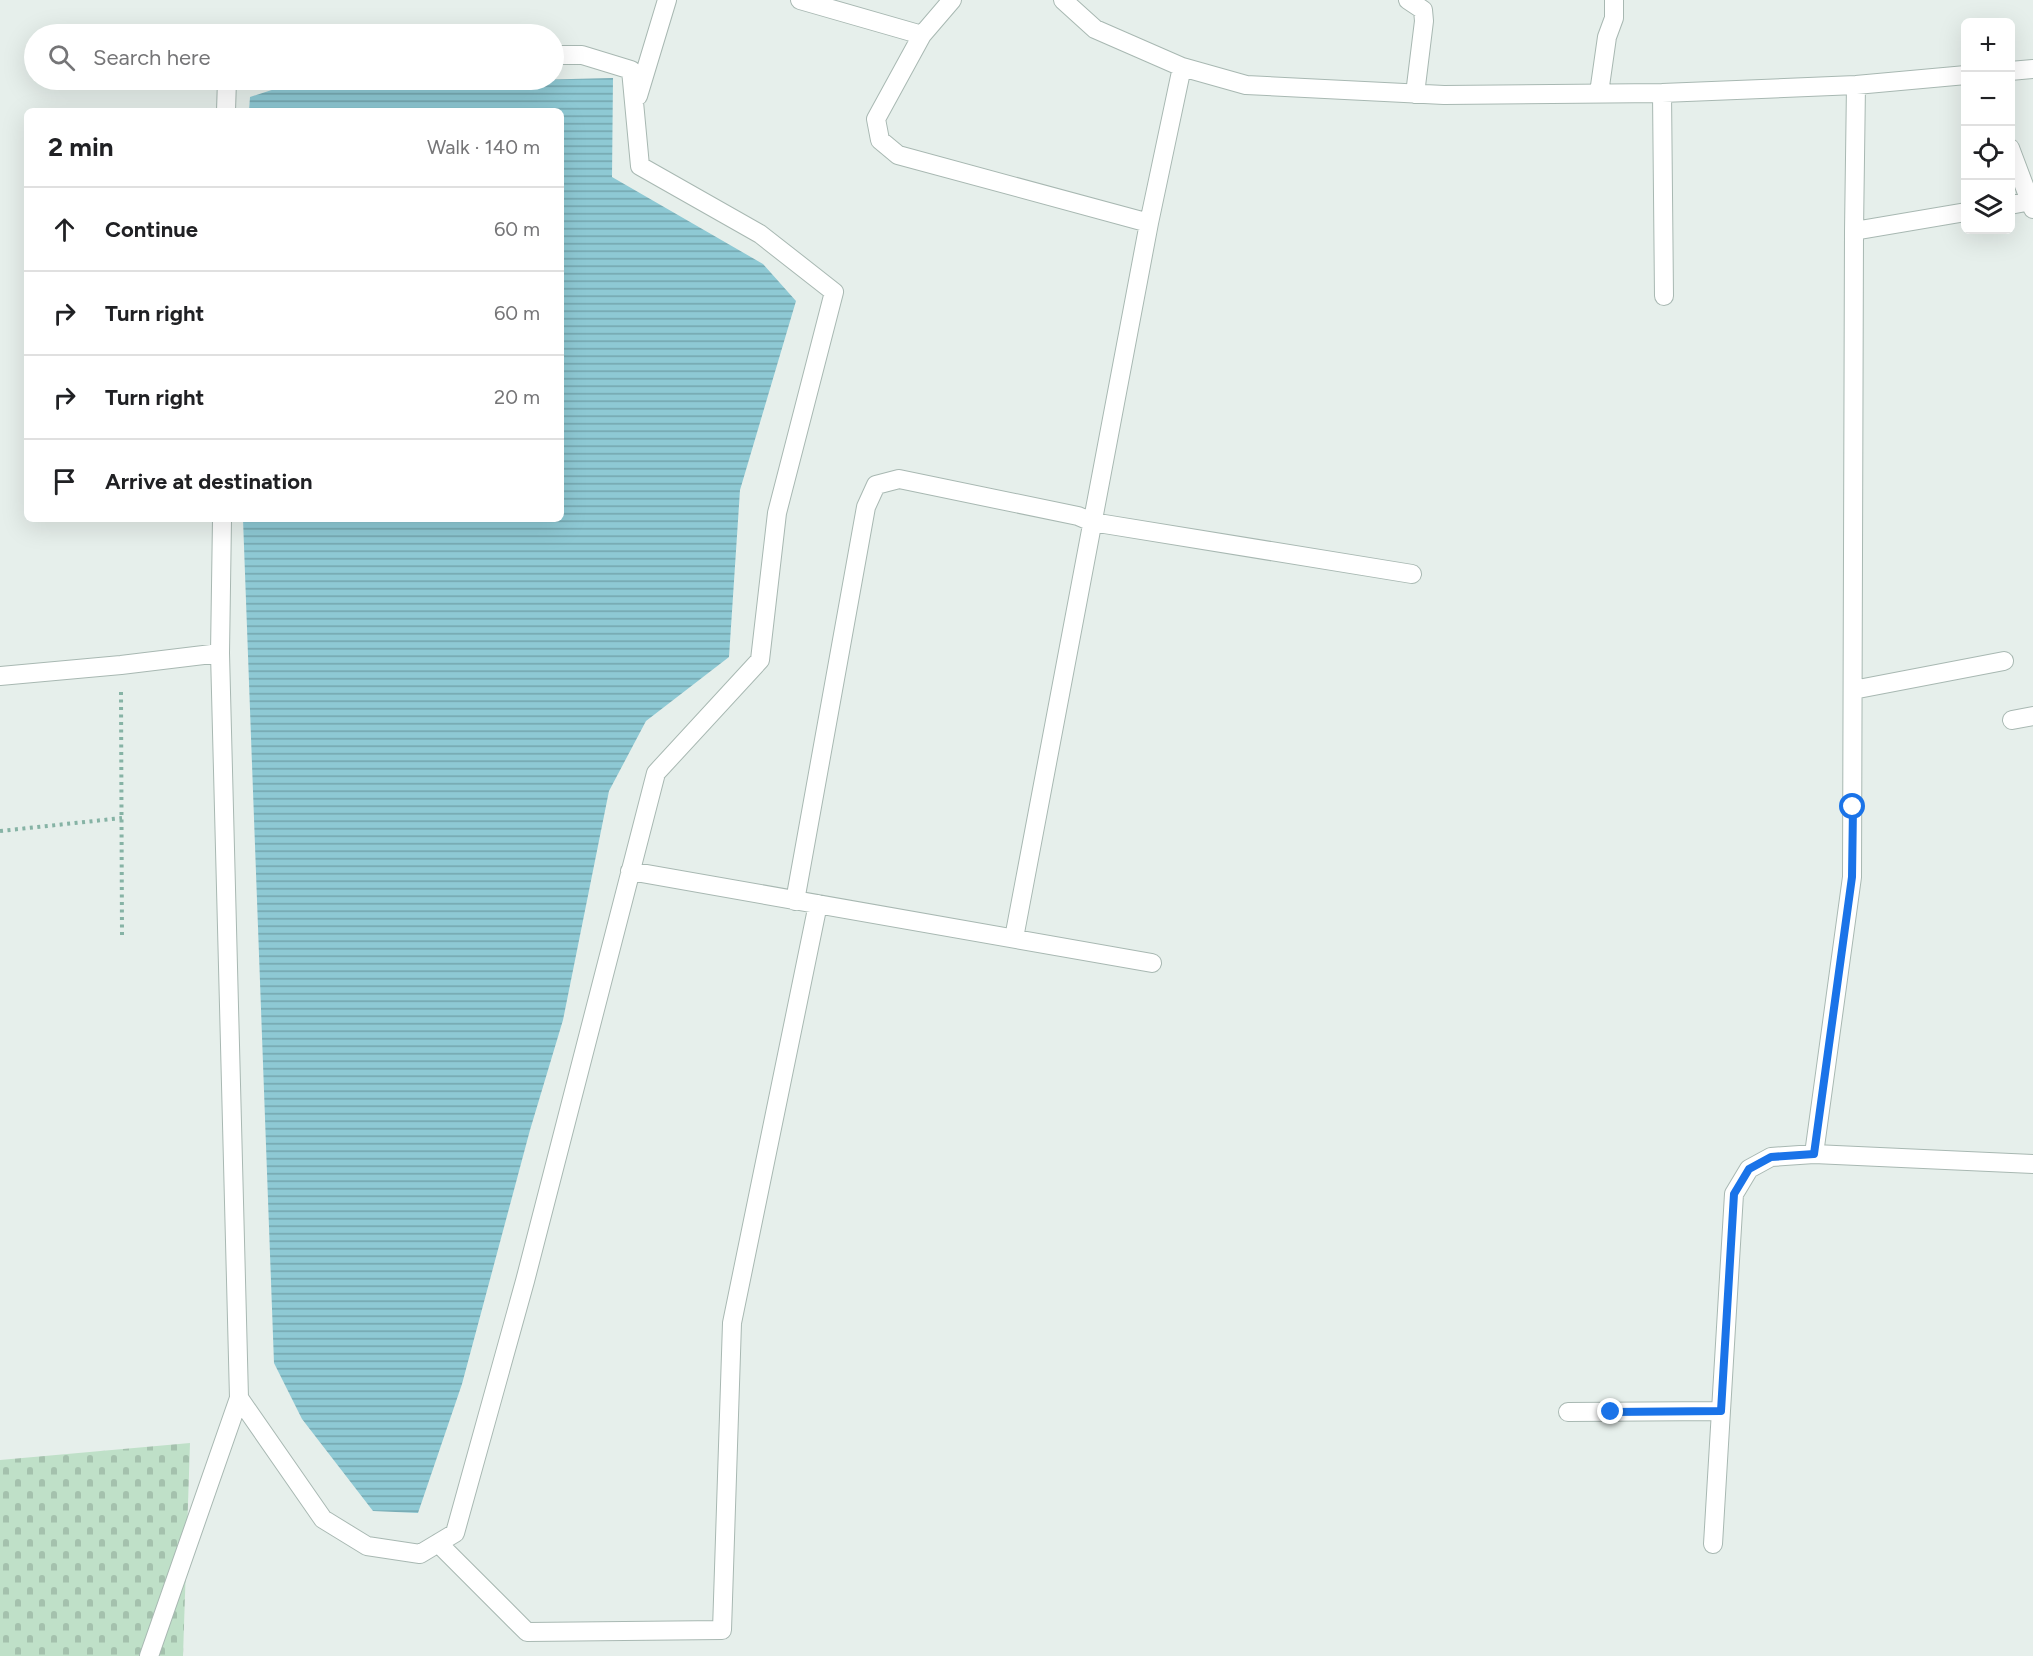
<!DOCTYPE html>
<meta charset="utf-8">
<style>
body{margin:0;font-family:Figtree,sans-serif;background:#f2f2f2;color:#202124}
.controls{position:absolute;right:18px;top:18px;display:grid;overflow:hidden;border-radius:9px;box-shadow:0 6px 24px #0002}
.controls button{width:54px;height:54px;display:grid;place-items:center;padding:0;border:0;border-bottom:2px solid #e0e0e0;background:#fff;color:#202124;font:30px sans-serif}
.stop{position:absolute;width:18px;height:18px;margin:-14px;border:4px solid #1a73e8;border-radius:50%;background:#fff}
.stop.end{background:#1a73e8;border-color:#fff;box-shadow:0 2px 6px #0008}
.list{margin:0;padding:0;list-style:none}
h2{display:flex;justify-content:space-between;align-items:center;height:78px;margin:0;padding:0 24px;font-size:26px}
h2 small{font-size:20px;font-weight:400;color:#757577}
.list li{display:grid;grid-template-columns:39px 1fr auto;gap:18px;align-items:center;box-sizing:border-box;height:84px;padding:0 24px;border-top:2px solid #e0e0e0}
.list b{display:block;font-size:22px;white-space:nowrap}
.list em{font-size:20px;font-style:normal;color:#757577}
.icon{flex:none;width:33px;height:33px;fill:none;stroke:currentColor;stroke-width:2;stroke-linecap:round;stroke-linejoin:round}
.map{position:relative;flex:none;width:2033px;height:1656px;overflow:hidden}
.search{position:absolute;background:#fff;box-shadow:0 6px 24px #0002;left:24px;top:24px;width:540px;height:66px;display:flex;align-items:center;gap:15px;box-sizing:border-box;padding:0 21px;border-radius:33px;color:#757577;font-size:22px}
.panel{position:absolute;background:#fff;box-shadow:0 6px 24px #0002;left:24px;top:108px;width:540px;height:414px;border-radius:9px}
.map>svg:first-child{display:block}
.cemetery{fill:url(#cemetery-stones)}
.water{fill:url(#water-rules)}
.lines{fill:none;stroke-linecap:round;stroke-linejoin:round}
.minor-casing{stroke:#a8b8b2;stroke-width:20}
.path{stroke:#86b3a5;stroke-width:4;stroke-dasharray:3 4.5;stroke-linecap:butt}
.minor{stroke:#fff;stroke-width:18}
.route{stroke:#1a73e8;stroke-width:8}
</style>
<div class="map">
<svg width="2033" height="1656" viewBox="0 0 2033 1656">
<defs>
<pattern id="cemetery-stones" width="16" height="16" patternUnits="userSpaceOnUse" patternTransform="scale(1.5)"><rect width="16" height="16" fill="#bfe0c8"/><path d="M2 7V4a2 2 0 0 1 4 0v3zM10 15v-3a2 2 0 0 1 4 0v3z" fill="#a4c1ad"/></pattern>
<pattern id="water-rules" width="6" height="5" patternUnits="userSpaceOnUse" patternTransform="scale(1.5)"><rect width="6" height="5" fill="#8ec9d4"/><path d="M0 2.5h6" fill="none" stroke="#74a5ad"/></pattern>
</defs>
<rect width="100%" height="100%" fill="#e6efeb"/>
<!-- cemetery -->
<path class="cemetery" d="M190,1443L183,1656H0V1460Z"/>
<!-- water -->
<path class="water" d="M613,78L612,177L763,264L796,301L740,490L729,657L646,721L609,791L563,1020L530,1130L462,1384L418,1513L373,1511L302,1419L274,1363L243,519H561V111H249L250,97L284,86Z"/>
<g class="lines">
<defs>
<path id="minor" d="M800,0L922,35
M952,0L922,35L876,119L880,140L898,155L1149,223
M1063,0L1095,29L1182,67L1246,85L1444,95L1662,93L1856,85L1966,75
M1408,0L1423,10L1424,21L1415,94
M2010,71L2033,69
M1599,93L1607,37L1614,18V0
M1662,93L1664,296
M638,96L667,0
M226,111L227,80
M2010,148L2033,209
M2010,205L2031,201
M1854,231L1966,212
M0,676L121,665L220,653
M1853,690L2004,661
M2012,720L2033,716
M630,871L1152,963
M795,901L866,507L876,485L899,479L1078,516L1092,522L1412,574
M1014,938L1149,223L1182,67
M1814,1154L1852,877L1854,231L1856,85
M239,1398L323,1519L367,1546L420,1554L455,1533L525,1281L656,773L760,660L777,513L834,292L760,234L640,166L631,70L582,55H554
M1568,1412L1721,1411
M438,1543L527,1632L722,1630L732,1323L818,904
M1713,1544L1734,1194L1749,1169L1771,1157L1814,1154L2033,1164
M149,1656L239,1398L220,653L222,519"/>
</defs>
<!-- minor casing -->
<use href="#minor" class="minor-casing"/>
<!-- path -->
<path class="path" d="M121,692L122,935
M0,831L122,818"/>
<!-- minor -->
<use href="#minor" class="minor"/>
</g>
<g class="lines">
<!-- route -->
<path class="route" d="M1611,1412L1721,1411L1734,1194L1749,1169L1771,1157L1814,1154L1852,877L1853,807"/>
</g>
</svg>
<div class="controls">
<button>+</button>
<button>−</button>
<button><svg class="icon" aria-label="locate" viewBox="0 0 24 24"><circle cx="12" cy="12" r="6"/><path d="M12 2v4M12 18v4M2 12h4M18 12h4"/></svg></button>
<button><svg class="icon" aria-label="layers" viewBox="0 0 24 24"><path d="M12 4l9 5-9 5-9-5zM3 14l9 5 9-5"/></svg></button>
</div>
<div class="stop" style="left:1853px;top:807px"></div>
<div class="stop end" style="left:1611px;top:1412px"></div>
<div class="search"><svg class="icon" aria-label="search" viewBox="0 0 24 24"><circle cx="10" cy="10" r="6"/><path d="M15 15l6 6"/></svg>Search here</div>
<section class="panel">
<h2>2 min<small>Walk · 140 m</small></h2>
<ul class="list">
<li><svg class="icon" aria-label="ahead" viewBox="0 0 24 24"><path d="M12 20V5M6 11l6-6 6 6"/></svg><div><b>Continue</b></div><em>60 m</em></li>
<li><svg class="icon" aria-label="right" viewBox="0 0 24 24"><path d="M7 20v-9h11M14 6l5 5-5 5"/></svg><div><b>Turn right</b></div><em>60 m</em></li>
<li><svg class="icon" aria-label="right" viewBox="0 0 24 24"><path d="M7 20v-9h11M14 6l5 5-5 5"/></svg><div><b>Turn right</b></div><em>20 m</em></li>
<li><svg class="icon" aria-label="arrive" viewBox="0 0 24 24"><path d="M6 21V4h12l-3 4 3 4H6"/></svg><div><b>Arrive at destination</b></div></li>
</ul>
</section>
</div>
